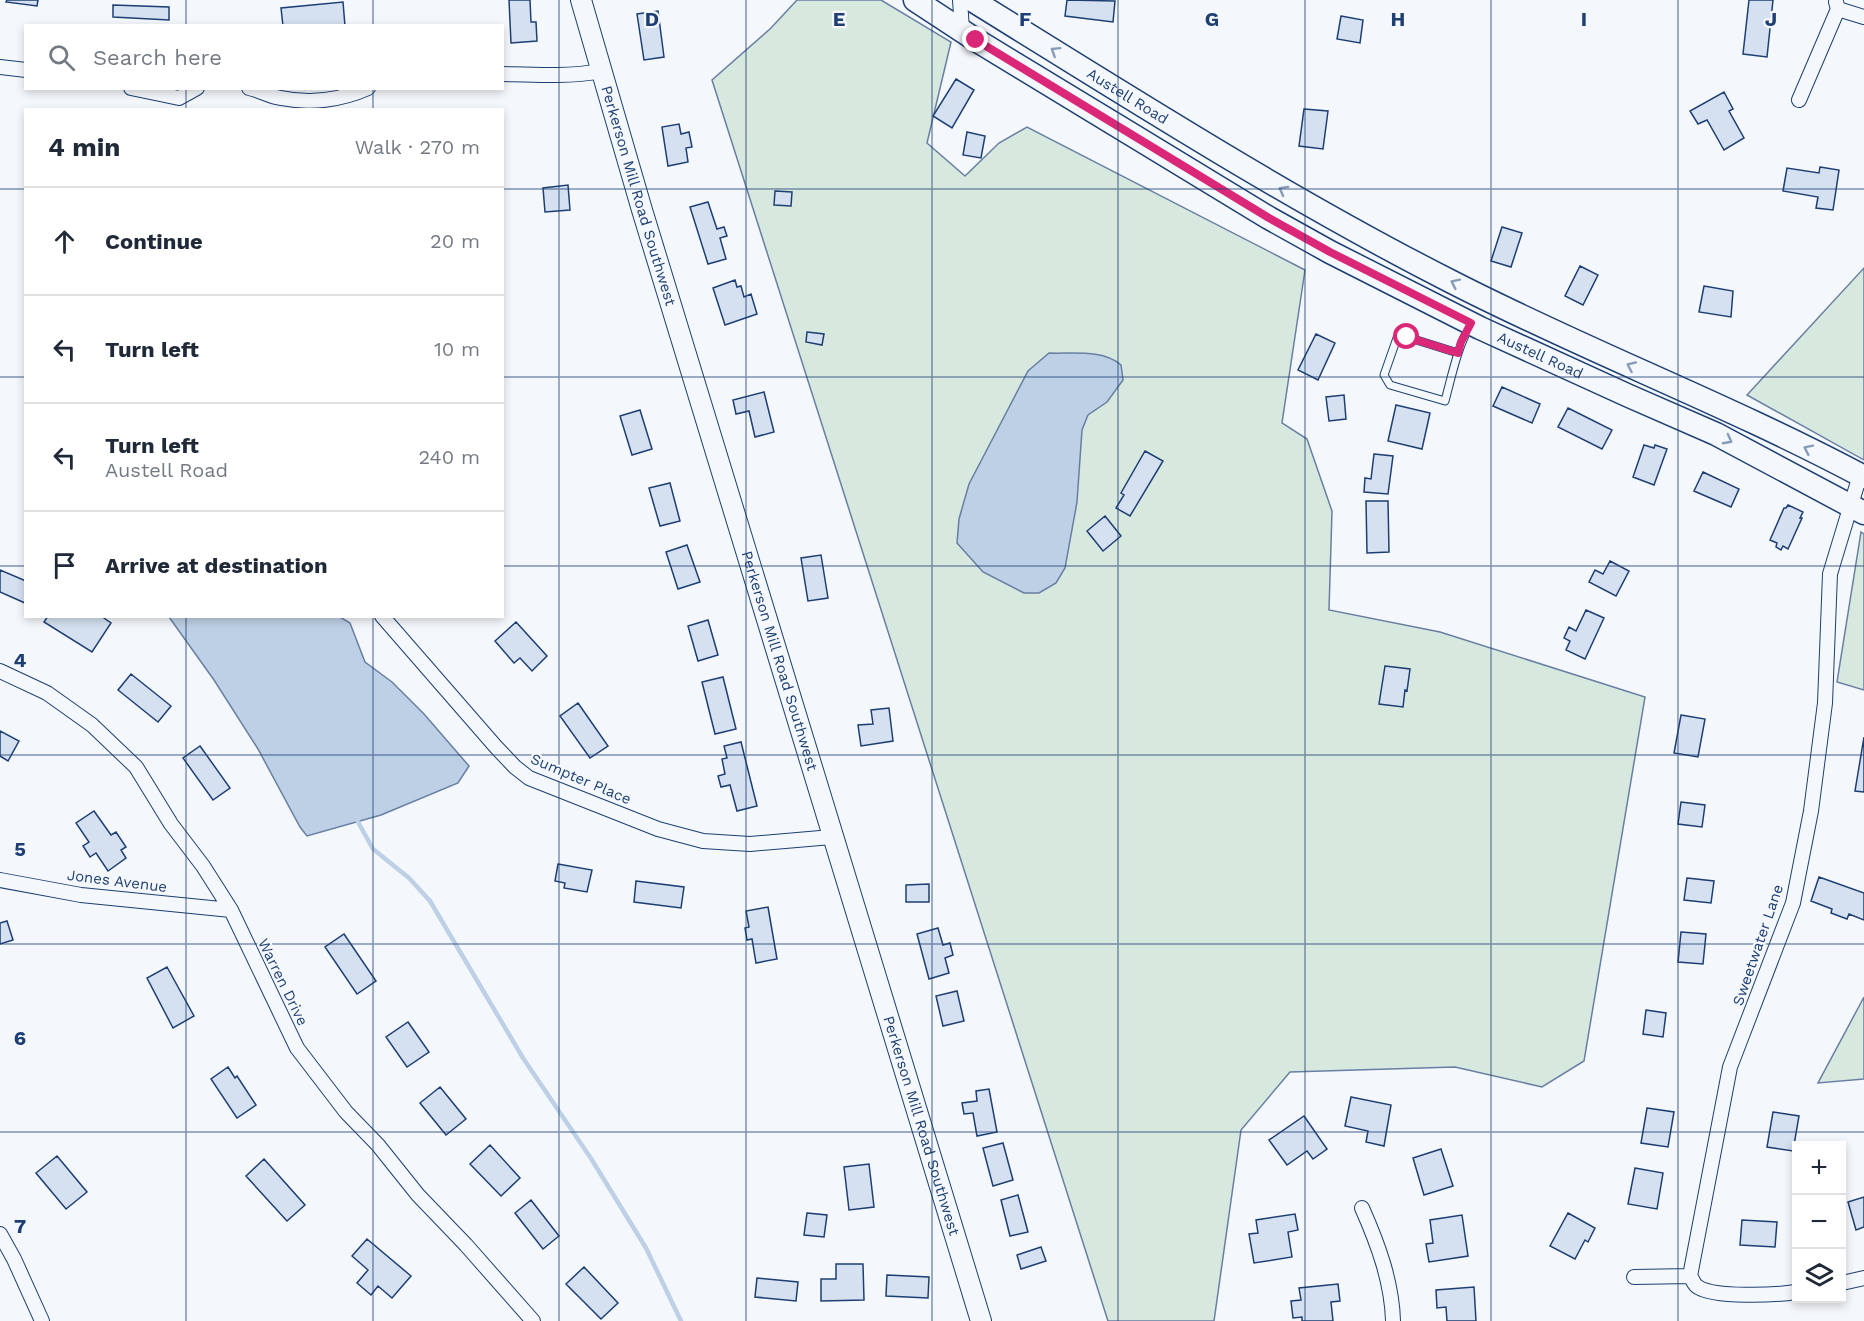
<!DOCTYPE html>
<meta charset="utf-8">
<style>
body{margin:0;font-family:"Work Sans",sans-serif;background:#f2f2f3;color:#1f2937}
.controls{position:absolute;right:18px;bottom:18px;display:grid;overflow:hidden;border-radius:0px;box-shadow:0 3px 9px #0003}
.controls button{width:54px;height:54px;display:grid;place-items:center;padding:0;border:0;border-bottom:2px solid #e0e1e3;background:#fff;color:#1f2937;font:30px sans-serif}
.stop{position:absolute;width:18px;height:18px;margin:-14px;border:4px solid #db2777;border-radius:50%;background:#fff}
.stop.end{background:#db2777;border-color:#fff;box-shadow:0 2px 6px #0008}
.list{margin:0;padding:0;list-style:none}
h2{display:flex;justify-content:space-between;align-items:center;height:78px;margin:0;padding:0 24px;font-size:26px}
h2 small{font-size:20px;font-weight:400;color:#747a83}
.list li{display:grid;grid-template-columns:39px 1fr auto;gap:18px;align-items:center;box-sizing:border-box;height:108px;padding:0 24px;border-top:2px solid #e0e1e3}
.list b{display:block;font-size:22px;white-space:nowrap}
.list p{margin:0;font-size:20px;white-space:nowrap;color:#747a83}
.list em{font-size:20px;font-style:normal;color:#747a83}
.icon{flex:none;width:33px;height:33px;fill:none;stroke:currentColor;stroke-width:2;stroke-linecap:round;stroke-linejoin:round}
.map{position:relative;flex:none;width:1864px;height:1321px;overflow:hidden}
.search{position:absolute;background:#fff;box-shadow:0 3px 9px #0003;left:24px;top:24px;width:480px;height:66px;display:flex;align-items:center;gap:15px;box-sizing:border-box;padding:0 21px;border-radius:0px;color:#747a83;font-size:22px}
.panel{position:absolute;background:#fff;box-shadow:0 3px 9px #0003;left:24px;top:108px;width:480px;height:510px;border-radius:0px}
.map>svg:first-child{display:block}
.green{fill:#d7e8df;stroke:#687fa3;stroke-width:1.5}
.water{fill:#bed0e5;stroke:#687fa3;stroke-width:1.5}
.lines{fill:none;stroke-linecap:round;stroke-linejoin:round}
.stream{stroke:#bed0e5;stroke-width:4.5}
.building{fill:#d5e0f0;stroke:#1d3f73;stroke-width:1.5}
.lane-casing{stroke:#1d3f73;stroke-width:9}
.street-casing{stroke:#1d3f73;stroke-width:16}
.secondary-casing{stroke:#1d3f73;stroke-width:22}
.primary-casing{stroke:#1d3f73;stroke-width:25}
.lane{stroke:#f4f7fb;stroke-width:7}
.street{stroke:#f4f7fb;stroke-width:14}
.secondary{stroke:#f4f7fb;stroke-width:20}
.primary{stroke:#f4f7fb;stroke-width:22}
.oneway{stroke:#889bb7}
.route{stroke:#db2777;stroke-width:8}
.grid{fill:none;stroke:#1d3f73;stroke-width:1.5;stroke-opacity:0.55}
.labels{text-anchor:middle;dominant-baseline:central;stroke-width:4.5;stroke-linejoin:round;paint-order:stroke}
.street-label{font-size:15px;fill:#1d3f73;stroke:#f4f7fb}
.grid-label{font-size:20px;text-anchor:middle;font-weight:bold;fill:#1d3f73;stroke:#f4f7fb;stroke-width:4.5;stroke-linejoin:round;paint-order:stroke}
</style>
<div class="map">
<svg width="1864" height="1321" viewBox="0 0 1864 1321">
<rect width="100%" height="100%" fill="#f4f7fb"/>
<!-- green -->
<path class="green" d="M797,0H881L951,42L927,143L965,176L999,143L1027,127L1305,270L1282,423L1307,439L1332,511L1329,610L1440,632L1645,697L1584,1061L1542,1087L1455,1067L1290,1072L1241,1130L1214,1321H1108L712,80L771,28Z
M1864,268V460L1747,395Z
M1861,532L1864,534V690L1837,682Z
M1864,997V1079L1818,1083Z"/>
<!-- water -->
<path class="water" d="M1049,353C1072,354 1103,349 1121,365L1123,380L1107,402L1088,415L1082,430L1077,502L1065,568L1056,583L1039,593H1024L983,572L957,543L959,519L969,484L1028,371Z
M169,617H340L350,623L365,662L392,682L424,714L469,766L458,783L381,815L307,836L300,827L258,749L214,680Z"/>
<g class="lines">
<!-- stream -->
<path class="stream" d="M358,822L373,849L409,878L430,901L523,1058L592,1160L646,1248L681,1321"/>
</g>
<!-- building -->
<path class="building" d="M7,0H38L37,6L6,2Z
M509,0H530L531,22H536L537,41L511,43Z
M1067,0L1115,1L1113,22L1065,16Z
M1749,0H1773L1767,57L1743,54Z
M343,2L345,26H283L281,8Z
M113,5L169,7V20L113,17Z
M658,11L664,57L644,60L637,14Z
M1341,16L1363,20L1360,43L1337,39Z
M956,79L974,90L952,128L933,116Z
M1724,92L1733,109L1729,111L1744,138L1724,150L1707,120L1698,124L1690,111Z
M1304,109L1328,111L1323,149L1299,146Z
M679,124L681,134L689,132L692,147L686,148L688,162L668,166L662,127Z
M967,132L985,136L981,158L963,155Z
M1820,167L1839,170L1833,210L1816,208L1818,197L1783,191L1787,168L1819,173Z
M568,185L570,210L545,212L543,188Z
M775,191L792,192L791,206L774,205Z
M708,202L717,229L724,227L727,236L720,238L726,259L708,264L690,207Z
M1502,227L1522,233L1511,267L1491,261Z
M1580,266L1598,275L1583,305L1565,296Z
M735,280L737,287L741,286L744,297L751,294L757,314L725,325L713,288Z
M1704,286L1733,291L1731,317L1699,312Z
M807,332L824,334L822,345L806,342Z
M1316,334L1335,343L1318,380L1298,370Z
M1502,387L1540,404L1532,423L1493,406Z
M764,392L774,432L755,437L749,411L736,414L733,400Z
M1344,395L1346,419L1329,421L1326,397Z
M1396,405L1430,413L1422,449L1388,441Z
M1568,408L1612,430L1602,449L1558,427Z
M640,410L652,449L632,455L620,416Z
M1644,445L1654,448L1655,445L1667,449L1654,485L1633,477Z
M1145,451L1163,461L1130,516L1116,508L1124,495L1121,493Z
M1374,454L1393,456L1388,494L1364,492L1365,478L1371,479Z
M1703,472L1739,489L1731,507L1694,491Z
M670,483L680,521L660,526L649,488Z
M1366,501H1388L1389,552L1367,553Z
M1788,505L1803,512L1800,518H1802L1788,549L1783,546L1781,550L1776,547L1777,543L1770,540L1784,508H1786Z
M1105,516L1121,536L1103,551L1087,531Z
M687,545L700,582L678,589L666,552Z
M821,555L828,598L808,601L801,558Z
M1610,561L1629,571L1616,596L1589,582L1595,570L1603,574Z
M0,570L26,581L25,603L0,592Z
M1586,610L1604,618L1585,659L1566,650L1570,641L1564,638L1569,627L1576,631Z
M48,616H101L111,623L92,652L44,622Z
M708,620L718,655L698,661L688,626Z
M516,622L547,656L532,671L520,658L514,663L495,641Z
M1385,666L1410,669L1407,691L1405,690L1403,707L1379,704Z
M131,674L171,706L158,722L118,690Z
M723,677L736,729L715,734L702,682Z
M578,703L608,746L590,758L560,716Z
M889,708L893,741L861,746L858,725L873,724L871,710Z
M1681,715L1705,719L1698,757L1674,753Z
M0,731L19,741L8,761L0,756Z
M1864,737V792L1855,791Z
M741,742L757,806L737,811L730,785L721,787L718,776L725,774L722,759L727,758L724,746Z
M200,746L230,788L213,800L183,758Z
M1681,802L1705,805L1702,827L1678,824Z
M94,811L111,835L116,832L126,847L121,850L126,858L108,871L96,853L90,857L83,846L89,842L76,823Z
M558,864L592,870L587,892L564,888L565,883L555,881Z
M1819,877L1864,893V920L1849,914L1847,919L1831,913L1832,909L1811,901Z
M1687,878L1714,881L1711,903L1684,900Z
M636,881L684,887L681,908L634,902Z
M929,884V902H906V885Z
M768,907L777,959L756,963L752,939L747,940L745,928L749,927L746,911Z
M7,921L13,940L0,944V923Z
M938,928L943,945L950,943L953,955L945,958L949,973L929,979L917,934Z
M1681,932L1706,934L1703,964L1678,962Z
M344,934L376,981L357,994L325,947Z
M167,967L194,1016L173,1028L147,978Z
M957,991L964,1021L943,1026L936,996Z
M1646,1010L1666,1013L1663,1037L1643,1034Z
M408,1022L429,1052L407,1067L386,1037Z
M228,1067L235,1078L237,1076L256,1105L237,1118L211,1079Z
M440,1087L466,1119L446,1135L420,1103Z
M989,1089L997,1132L977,1136L973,1113L964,1114L962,1103L977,1101L976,1091Z
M1351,1097L1391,1105L1384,1146L1366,1142L1368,1131L1345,1126Z
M1647,1108L1674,1112L1668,1147L1641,1143Z
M1773,1112L1799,1116L1793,1151L1767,1147Z
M1304,1116L1327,1149L1313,1159L1307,1151L1287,1165L1269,1140Z
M1003,1143L1013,1180L993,1186L983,1148Z
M490,1145L520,1178L501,1196L470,1164Z
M1441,1149L1453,1186L1424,1195L1413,1158Z
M57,1156L87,1192L66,1209L36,1173Z
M264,1159L305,1205L287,1221L246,1176Z
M869,1164L874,1207L849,1210L844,1167Z
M1635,1168L1663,1173L1657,1209L1628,1204Z
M1018,1195L1028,1232L1010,1236L1001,1200Z
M1864,1197V1227L1856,1230L1848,1202Z
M531,1200L559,1236L543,1249L515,1213Z
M807,1213L827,1215L824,1237L804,1235Z
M1568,1213L1595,1228L1588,1242L1585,1240L1575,1259L1550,1246Z
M1295,1214L1298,1230L1288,1232L1292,1257L1254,1263L1249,1234L1258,1233L1256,1220Z
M1462,1215L1468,1256L1429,1262L1426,1244L1433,1243L1430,1220Z
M1742,1220L1777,1222L1775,1247L1740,1245Z
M367,1239L411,1276L392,1298L378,1286L371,1295L357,1283L368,1270L352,1256Z
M1041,1247L1046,1261L1021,1269L1017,1255Z
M836,1264H863L864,1300L821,1301V1279H836Z
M584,1267L618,1303L601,1319L566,1284Z
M887,1275L929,1277L928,1298L886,1296Z
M757,1278L798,1282L796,1301L755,1297Z
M1338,1284L1340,1301L1331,1302L1333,1321H1302V1317L1293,1318L1291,1301L1301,1300L1299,1288Z
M1474,1287L1476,1321H1447L1446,1307L1437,1308L1436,1290Z"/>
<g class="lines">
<defs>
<path id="lane" d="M1458,353L1407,337L1397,338L1384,375L1390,385L1445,401C1452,375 1457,349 1470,325"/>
<path id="street" d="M960,0L962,30
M1836,2L1838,9L1864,17
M0,67L26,70
M502,74C535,75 569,77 601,71
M131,88L179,98L197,88
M249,88C260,90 270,97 281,98C310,104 341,100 368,88
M1799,100L1838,9
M382,616L496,747L515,767L529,778L658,829L703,841L750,844L832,837
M0,671L47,693L92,725L136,767L171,824L203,866L231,910L297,1048L346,1112L378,1145L418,1195L466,1245L533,1321
M0,880L81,895L231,910
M1362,1208C1378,1244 1392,1282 1393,1321
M0,1234L14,1259L42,1321
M1634,1277L1690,1276
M1842,1283L1864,1278
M1796,1292C1776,1295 1714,1298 1698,1287C1694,1285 1693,1280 1690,1276L1730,1067L1793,903L1811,811L1825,703L1830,574L1860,475"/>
<g id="secondary">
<path id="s1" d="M581,0L642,210L981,1321"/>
</g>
<g id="primary">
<path id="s2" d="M915,0L976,40L1134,136L1269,218L1330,252L1480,328L1629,396L1716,434L1864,513"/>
<path id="s3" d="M972,0C1129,97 1285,197 1450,281C1586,351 1729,405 1864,477"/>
</g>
</defs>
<!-- lane casing -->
<use href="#lane" class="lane-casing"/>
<!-- street casing -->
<use href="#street" class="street-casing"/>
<!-- secondary casing -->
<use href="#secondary" class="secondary-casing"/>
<!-- primary casing -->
<use href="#primary" class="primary-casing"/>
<!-- lane -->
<use href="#lane" class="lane"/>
<!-- street -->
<use href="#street" class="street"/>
<!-- secondary -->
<use href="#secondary" class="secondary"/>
<!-- primary -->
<use href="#primary" class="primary"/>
</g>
<!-- one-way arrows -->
<defs><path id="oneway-chevron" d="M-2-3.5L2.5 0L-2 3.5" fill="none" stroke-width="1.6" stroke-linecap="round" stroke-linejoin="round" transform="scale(1.5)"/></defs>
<g class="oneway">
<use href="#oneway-chevron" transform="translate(1055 51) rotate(-148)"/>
<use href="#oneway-chevron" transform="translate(1283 190) rotate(-151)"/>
<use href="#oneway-chevron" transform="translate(1455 283) rotate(-154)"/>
<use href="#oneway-chevron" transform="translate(1631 366) rotate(-156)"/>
<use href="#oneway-chevron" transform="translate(1728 440) rotate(28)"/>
<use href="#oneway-chevron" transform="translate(1808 449) rotate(-154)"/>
</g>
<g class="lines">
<!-- route -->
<path class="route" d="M976,40L1269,218L1330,252L1471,323L1461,342L1458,353L1407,337"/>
</g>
<!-- grid -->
<path class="grid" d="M186,0V26M373,0V26M559,0V1321M746,0V1321M932,0V1321M1118,0V1321M1305,0V1321M1491,0V1321M1678,0V1321M186,88V110M373,88V110M0,189H26M502,189H1864M0,377H26M502,377H1864M0,566H26M502,566H1864M186,616V1321M373,616V1321M0,755H1864M0,944H1864M0,1132H1864"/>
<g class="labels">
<!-- street labels -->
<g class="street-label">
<text stroke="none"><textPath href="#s3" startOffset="183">Austell Road</textPath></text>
<text stroke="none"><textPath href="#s1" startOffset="204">Perkerson Mill Road Southwest</textPath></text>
<text stroke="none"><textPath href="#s2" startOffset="720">Austell Road</textPath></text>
<text stroke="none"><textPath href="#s1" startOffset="690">Perkerson Mill Road Southwest</textPath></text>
<text transform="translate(581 779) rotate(23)">Sumpter Place</text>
<text transform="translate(117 881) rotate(7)">Jones Avenue</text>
<text transform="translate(1758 945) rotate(-71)">Sweetwater Lane</text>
<text transform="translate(283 982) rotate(64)">Warren Drive</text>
<text stroke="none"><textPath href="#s1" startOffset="1176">Perkerson Mill Road Southwest</textPath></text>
</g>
</g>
<g class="grid-label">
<text x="652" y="26">D</text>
<text x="839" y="26">E</text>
<text x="1025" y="26">F</text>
<text x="1212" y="26">G</text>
<text x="1398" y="26">H</text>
<text x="1584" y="26">I</text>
<text x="1771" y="26">J</text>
<text x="20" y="667">4</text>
<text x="20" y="856">5</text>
<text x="20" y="1045">6</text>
<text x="20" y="1233">7</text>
</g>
</svg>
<div class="controls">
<button>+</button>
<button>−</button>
<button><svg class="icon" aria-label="layers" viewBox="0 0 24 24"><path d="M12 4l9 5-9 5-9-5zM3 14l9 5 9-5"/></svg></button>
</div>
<div class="stop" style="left:1407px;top:337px"></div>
<div class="stop end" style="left:976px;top:40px"></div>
<div class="search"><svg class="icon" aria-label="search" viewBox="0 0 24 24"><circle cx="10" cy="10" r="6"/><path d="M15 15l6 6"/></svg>Search here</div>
<section class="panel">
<h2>4 min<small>Walk · 270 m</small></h2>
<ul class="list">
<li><svg class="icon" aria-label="ahead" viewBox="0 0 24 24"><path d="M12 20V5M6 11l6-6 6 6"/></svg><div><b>Continue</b></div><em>20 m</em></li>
<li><svg class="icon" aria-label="left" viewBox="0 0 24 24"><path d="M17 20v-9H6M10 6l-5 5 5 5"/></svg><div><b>Turn left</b></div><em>10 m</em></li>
<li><svg class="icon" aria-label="left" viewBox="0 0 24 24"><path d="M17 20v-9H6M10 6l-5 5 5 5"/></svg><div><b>Turn left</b><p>Austell Road</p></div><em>240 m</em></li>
<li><svg class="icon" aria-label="arrive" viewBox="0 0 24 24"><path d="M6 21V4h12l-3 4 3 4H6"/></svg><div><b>Arrive at destination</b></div></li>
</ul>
</section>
</div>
